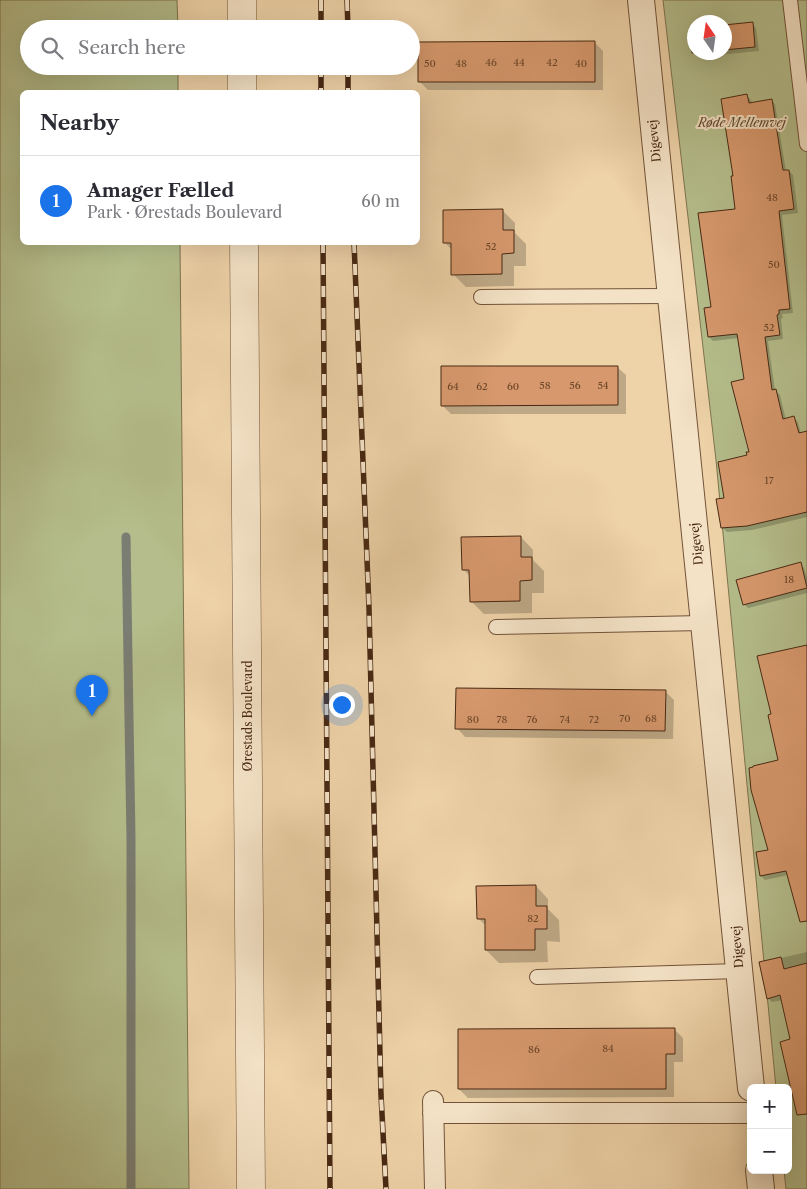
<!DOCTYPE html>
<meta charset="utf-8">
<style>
body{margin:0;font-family:"Libre Caslon Text",serif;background:#f2f2f3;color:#2b2b33}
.controls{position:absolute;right:15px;bottom:15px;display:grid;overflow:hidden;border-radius:8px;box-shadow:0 5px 20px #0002}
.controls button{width:45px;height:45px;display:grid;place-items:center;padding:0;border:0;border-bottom:1px solid #e1e1e2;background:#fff;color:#2b2b33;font:25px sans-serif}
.compass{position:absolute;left:687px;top:15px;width:45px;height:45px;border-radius:50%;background:#fff;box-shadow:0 5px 20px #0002;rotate:347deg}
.you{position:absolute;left:341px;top:704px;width:18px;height:18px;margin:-12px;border:4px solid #fff;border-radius:50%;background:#1a73e8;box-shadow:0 0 0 8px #1a73e833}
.badge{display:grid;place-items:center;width:32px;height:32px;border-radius:50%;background:#1a73e8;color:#fff;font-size:16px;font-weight:700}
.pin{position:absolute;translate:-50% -41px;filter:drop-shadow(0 1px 2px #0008)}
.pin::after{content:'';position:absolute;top:26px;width:18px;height:15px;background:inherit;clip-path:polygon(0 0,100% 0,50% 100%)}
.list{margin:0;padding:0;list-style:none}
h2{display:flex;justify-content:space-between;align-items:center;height:65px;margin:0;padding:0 20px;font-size:21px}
h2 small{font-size:16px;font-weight:400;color:#7c7c81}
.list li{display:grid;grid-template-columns:32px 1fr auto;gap:15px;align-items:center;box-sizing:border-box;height:90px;padding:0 20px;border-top:1px solid #e1e1e2}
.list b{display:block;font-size:19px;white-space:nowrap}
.list p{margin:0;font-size:16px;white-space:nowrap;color:#7c7c81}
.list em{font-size:16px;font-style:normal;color:#7c7c81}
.icon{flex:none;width:28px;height:28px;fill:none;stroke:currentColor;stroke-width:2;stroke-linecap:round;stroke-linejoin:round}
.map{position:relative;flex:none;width:807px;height:1189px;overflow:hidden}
.search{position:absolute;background:#fff;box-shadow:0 5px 20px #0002;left:20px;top:20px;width:400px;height:55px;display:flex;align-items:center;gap:12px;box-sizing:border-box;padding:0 18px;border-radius:28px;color:#7c7c81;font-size:19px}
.panel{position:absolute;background:#fff;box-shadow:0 5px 20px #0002;left:20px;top:90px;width:400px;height:155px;border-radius:8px}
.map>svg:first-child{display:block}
.green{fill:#b4bd8b;stroke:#7e734f;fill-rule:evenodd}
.shadow{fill:#0003}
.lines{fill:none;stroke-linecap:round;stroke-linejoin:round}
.stream{stroke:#7a7d72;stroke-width:9}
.building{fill:#d6986c;stroke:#482913}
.service-casing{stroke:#725338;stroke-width:16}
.pedestrian-casing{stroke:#725338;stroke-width:22}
.minor-casing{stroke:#725338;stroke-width:28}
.tertiary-casing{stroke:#725338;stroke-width:29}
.service{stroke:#f4e2c6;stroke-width:14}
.pedestrian{stroke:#f4e2c6;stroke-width:20}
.minor{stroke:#f4e2c6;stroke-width:26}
.tertiary{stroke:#f4e2c6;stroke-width:28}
.rail-casing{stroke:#482913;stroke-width:5.5}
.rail{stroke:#f4e2c6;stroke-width:4;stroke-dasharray:11;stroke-linecap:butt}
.labels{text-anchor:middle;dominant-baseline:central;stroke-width:4;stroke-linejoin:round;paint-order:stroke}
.number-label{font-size:10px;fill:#6c4529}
.park-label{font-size:12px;font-style:italic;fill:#5e472b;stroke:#f4e2c6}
.street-label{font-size:12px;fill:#482913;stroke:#f4e2c6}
</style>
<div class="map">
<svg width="807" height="1189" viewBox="0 0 807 1189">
<rect width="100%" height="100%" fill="#eed2a8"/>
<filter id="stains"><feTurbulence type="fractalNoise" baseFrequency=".004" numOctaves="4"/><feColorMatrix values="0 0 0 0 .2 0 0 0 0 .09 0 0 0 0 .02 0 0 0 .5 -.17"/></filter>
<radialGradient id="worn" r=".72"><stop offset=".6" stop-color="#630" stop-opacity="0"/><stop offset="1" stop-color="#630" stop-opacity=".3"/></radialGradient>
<!-- green -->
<path class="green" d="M0,0H177L178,29H29V66H178V92H22V242L180,243L189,1189H0Z
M663,0H807V1189H786L784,1170H788V1088H776L716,460ZM694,22H724V52H694Z"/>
<!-- shadow -->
<path class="shadow" d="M752,24L756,28L759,51L698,57L694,53L692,28H694V52H724V26Z
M595,43L603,51V90H428L420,82Z
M747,96L751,100L752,104L771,100L775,104L786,171H789L793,175L798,213L782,215L793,313L782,314L783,318L781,319L783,339L768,341L775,390L780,395L786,420L794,418L798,422L801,434L807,432V517L752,530L727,532L722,527L726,499L750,453L745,380L739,338L713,341L709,337L706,309L712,308L736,211Z
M502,210L515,223V233L526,244V266H514V286L466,287L453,274L452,250L444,242Z
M617,367L626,375V414H451L442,405Z
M521,537L533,550V560L544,571V593H532V613L484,614L471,601V577L463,569Z
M800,563L804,568L807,577V593L748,608L744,604Z
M807,646V879L788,875L765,880L761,876L770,851L779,761L772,715Z
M665,691L674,700L673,739L465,737L457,728Z
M536,886L548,899V909L559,920L560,942L547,941L548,962L499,963L486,950V926L478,918Z
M807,952V1103L783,1000L772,1002L768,998L760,963Z
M674,1029L683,1038V1062H674V1097L468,1098L459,1089Z"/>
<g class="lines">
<!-- stream -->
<path class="stream" d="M126,537L131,839V1189"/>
</g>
<!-- building -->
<path class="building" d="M753,22L755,47L724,50V25Z
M694,26V52H701L692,53L690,27Z
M595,41V82H418V42Z
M747,94L749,103L772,99L783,170H789L794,209L779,211L790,309L779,310V314L777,315L780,335L765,337L772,390L776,389L783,419L794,416L799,433L807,431V512L747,526L721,528L716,499L724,498L718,462L747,455L746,452H749L731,382L744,379L737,334L708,337L704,308L711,307L698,213L735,209L731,176H733L721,99Z
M503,209V230H514V253L502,254V274L451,275V243H443V210Z
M441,366H618V405L441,406Z
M521,536V557H532V580L520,581V601L470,602L469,570H462L461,537Z
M801,562L807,588L743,605L736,580Z
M807,645V921L800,922L786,871L760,876L756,852L768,850L751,790L749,768L753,767V766L778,760L768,715L771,714L757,656Z
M456,688L666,690L665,731L455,729Z
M536,885V906H547V929H535V950H485V919H477L476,886Z
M781,957L784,969L807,963V1114L797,1115L780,1042L790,1039L780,995L767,999L759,962Z
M675,1028V1054H666V1089H458V1029Z"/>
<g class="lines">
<defs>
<path id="service" d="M790,0L807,144
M481,297L670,296
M496,627L704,623
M537,977L739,971"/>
<path id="pedestrian" d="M433,1101L435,1189
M433,1113H751"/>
<path id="minor" d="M641,0L751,1088
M759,1170L761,1189"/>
<path id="tertiary" d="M242,0V29
M242,66V92
M244,242L251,1189"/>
</defs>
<!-- service casing -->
<use href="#service" class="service-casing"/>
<!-- pedestrian casing -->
<use href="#pedestrian" class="pedestrian-casing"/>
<!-- minor casing -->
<use href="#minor" class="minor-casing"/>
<!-- tertiary casing -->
<use href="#tertiary" class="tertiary-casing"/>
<!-- service -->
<use href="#service" class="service"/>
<!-- pedestrian -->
<use href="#pedestrian" class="pedestrian"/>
<!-- minor -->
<use href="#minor" class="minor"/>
<!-- tertiary -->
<use href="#tertiary" class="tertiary"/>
<defs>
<path id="rail" d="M321,0V29
M347,0L348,29
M321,66V92
M348,66V92
M323,242L330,1189
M354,242L369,608L381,1095L386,1189"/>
</defs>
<!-- rail casing -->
<use href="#rail" class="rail-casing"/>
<!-- rail -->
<use href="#rail" class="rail"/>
</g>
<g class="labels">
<!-- number labels -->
<g class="number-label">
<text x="491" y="62">46</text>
<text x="519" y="62">44</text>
<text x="552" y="62">42</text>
<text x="430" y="63">50</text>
<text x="461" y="63">48</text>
<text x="581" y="63">40</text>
<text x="772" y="197">48</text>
<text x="491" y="246">52</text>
<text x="774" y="264">50</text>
<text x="769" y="327">52</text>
<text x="545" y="385">58</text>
<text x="575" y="385">56</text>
<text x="603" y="385">54</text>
<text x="453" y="386">64</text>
<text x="482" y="386">62</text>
<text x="513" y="386">60</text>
<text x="769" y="480">17</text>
<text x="789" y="579">18</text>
<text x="625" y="718">70</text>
<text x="651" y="718">68</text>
<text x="473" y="719">80</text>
<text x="502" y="719">78</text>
<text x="532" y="719">76</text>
<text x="565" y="719">74</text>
<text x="594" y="719">72</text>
<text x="533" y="918">82</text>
<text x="608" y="1048">84</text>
<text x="534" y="1049">86</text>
</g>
<!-- park labels -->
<g class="park-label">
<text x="742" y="122">Røde Mellemvej</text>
</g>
<!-- street labels -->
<g class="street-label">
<text transform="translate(654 141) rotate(-96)">Digevej</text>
<text transform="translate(696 544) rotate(-96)">Digevej</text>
<text transform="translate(247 716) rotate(-90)">Ørestads Boulevard</text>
<text transform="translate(737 947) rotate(-95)">Digevej</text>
</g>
</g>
<rect width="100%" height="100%" filter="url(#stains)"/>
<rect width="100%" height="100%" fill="url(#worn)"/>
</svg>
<div class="controls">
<button>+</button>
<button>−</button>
</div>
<svg class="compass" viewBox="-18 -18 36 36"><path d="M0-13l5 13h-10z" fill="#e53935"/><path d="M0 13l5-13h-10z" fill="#7c7c81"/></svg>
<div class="you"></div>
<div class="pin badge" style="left:92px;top:716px">1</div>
<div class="search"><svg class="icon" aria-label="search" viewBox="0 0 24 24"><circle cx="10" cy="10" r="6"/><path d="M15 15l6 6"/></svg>Search here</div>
<section class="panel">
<h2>Nearby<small></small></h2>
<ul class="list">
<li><span class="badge">1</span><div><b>Amager Fælled</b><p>Park · Ørestads Boulevard</p></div><em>60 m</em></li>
</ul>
</section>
</div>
